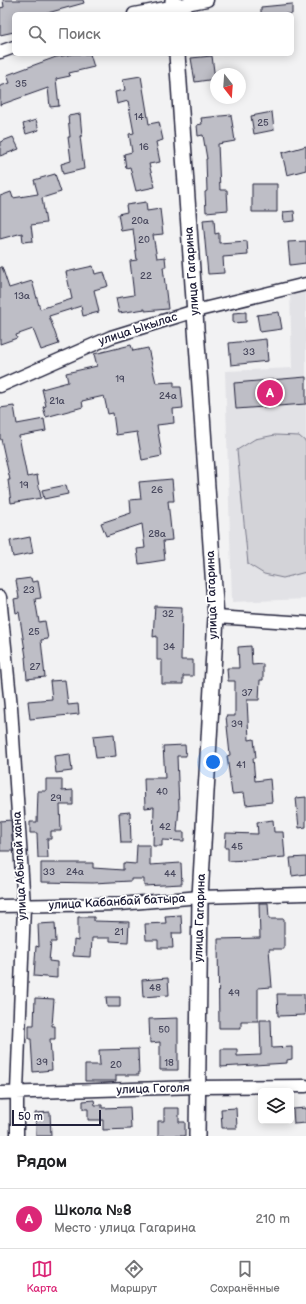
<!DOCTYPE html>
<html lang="ru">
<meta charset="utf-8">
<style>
body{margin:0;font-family:"Balsamiq Sans",sans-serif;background:#f2f2f2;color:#202124}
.controls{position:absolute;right:12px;bottom:12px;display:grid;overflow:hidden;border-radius:6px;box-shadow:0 2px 10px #0003}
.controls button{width:36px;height:36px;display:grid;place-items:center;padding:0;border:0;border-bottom:1px solid #e0e0e0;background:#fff;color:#202124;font:20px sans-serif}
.compass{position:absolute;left:210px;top:68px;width:36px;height:36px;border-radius:50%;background:#fff;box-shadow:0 2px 10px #0003;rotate:163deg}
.scale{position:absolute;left:12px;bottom:10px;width:89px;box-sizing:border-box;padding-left:4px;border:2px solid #22223b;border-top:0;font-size:11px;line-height:14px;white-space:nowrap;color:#22223b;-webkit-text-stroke:3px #fff;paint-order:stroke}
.you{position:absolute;left:213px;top:762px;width:14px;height:14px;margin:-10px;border:3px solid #fff;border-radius:50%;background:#1a73e8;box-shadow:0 0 0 6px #1a73e833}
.badge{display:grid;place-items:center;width:26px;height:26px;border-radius:50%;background:#db2777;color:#fff;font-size:13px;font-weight:700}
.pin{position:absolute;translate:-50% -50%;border:2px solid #fff;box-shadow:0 1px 4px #0006}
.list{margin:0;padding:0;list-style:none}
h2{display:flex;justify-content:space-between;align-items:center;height:52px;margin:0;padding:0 16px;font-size:17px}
h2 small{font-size:13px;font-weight:400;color:#757577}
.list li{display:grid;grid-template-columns:26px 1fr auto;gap:12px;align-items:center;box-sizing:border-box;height:60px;padding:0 16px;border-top:1px solid #e0e0e0}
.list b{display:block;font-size:15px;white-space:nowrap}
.list p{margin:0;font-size:13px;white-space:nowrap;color:#757577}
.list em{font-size:13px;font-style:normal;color:#757577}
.icon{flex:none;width:22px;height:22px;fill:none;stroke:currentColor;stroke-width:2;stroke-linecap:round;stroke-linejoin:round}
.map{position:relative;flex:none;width:306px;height:1136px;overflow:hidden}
.search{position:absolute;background:#fff;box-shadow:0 2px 10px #0003;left:12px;right:12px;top:12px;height:44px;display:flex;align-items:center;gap:10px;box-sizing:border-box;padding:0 14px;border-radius:6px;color:#757577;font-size:15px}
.sheet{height:112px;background:#fff}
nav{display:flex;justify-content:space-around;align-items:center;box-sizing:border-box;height:56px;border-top:1px solid #e0e0e0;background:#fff;font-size:11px;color:#757577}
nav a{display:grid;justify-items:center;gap:2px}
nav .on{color:#db2777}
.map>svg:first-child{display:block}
.built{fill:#e2e2e6}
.green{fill:#d3d3d8;stroke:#7a7a8a}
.building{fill:#bebec6;stroke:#22223b}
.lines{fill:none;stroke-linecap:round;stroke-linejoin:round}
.minor-casing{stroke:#22223b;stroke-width:15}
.major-casing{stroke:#22223b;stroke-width:18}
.minor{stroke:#fff;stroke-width:12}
.major{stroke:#fff;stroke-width:15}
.labels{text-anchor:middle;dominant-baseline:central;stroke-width:3.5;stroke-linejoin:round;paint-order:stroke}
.number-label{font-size:10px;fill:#49495e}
.street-label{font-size:12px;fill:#22223b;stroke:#fff}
</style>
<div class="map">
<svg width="306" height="1136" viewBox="0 0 306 1136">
<rect width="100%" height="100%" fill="#f2f2f3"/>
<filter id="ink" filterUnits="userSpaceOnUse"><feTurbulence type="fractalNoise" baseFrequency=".025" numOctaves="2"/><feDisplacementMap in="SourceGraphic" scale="8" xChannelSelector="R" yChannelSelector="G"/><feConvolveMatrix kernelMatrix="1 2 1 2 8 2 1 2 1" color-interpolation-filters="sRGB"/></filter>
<g filter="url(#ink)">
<!-- built -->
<path class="built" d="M306,290V599L232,602L225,371L292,368L290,291Z"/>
<!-- green -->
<path class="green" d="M275,435L299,436L306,442V572L283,578L264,574L248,564L237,450L255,439Z"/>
<!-- building -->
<path class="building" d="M3,0H83L84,3L44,14H14V32L0,35V8L4,7Z
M292,4V14H261V7Z
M74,54H90L94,67L69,73L70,76L56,79L59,106L50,107L48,88L0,105V86L10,83L7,75L56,57Z
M212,56L215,79L195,82L191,58Z
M141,76L149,124L159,122L163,140L156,142L160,162L149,164L155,187L136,191L130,167L126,168L124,154L132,152L129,134L134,133L128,101L117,104L115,92L125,90L123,79Z
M272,112L274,130L254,134L251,116Z
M80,114L82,136H80L84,169L63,174L61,164L71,161L68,137H70L68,116Z
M231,115L235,141L218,144L220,190H227L228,210L206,212L205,192L207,191L206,159H207L203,135L198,136L197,125L202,124L201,118Z
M36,120L39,130L26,134L23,124Z
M13,137L19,149L0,156V142Z
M306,146V170L287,175L282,153Z
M55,174L61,192L42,198L46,223L31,225L33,241L23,242L22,233L0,239V196L11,192L13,198L38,194L34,180Z
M252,184H277V212H252Z
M146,202L147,211L160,209L163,234L153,235L157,258L165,257L166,267H163L168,309L145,311V309L119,313L116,298L134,295L130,261L137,260L133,229L121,231L118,214L127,212L126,205Z
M294,211L295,221L284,222L283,212Z
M214,219L215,234L219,233V243L247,241L248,255L223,257L224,273L208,274L203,220Z
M306,241V263L290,265L288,242Z
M93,266L95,274L104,272L108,286L94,290L99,312L83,316L81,306L49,316L59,344L41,350L33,329L16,335L17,338L0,344V267H2L9,288L32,281L40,309L72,299L66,272Z
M246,312V322L233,323V313Z
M279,312L282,329L260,332L257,315Z
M266,339L268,361L231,365L229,343Z
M131,345L133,351L148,348L156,383L174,382V387H181L183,408L173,409L174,423L157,425L162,456L142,460L137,432L116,435L113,413L108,414L104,396L82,401L83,407L46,417L43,407L46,406L42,389L68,382L66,373L97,366L94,354Z
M306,377V404L236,409L234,383Z
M14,406L17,424L44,419L46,431L19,436L27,477L37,475L41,498L11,503L8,480H10L1,439H0V408Z
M172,479L174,501H168L172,540L163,541L165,560L139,564L137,549L145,548L142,524L106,536L101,523L131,513L130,500L141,499L139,482Z
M66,485L68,494L44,499L42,490Z
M30,537L33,553L13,557L10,541Z
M31,578L32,582L38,581L41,598L35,599L39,622L45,621L48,639L41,640L45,677L27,679L25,657H26L19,612L16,613L14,599L19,598L16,580Z
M155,606L182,607L181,660H193V676H183V684H162V660H157V636L153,637Z
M251,646L252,665L263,664V680H260L259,700H247L249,740L254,739L256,758H253L255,781L270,779L272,802L246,805L244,793L232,794L227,756L230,755L226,716H235V681H228L227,668H239L238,647Z
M65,680L68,705L78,704L79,714L30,719L28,701L52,699L50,681Z
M114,734L116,756L96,758L93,736Z
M185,745L186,756H177L179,807L177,832H184V841L162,840V846H153L154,807L145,808L144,778H165L163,746Z
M70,754L72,771L56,773L54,756Z
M46,779H62V791L73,790V805H60L61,831H51V839H47L48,858H38L37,833H30V822H37L38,791H46Z
M306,797V827L299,828L296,798Z
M130,812L131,843H121L119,813Z
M11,820L13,851H0V821Z
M273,820L274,832H283L285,857L248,860L228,861V848H225L226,833L258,834L257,822Z
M137,845H150V865L181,863L182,884L144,886V879H131V881L93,883L41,882V863H93V868L123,870V863L136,864Z
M306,857V874L292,876L290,858Z
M259,903H268L269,919H284V949H269L272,987L258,988V1021H241V1028H219L218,939L260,938Z
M181,915L182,933H172L173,948H158V940H146L145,924L166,923L165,916Z
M78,917H94V921L129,922L128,942L110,941V938H92L91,957L73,956L74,940L78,941Z
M55,923L56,942H51L49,961L57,962V978L34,976L36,946L39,947L38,924Z
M168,978L169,995L143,997L142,980Z
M277,994H304L305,1015L278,1016Z
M106,997H120V1007H107Z
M35,998L54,999L52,1026H55V1039H50L52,1070L33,1072L31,1039H29V1025H34Z
M178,1018V1070H160V1042L150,1043L149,1019Z
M260,1020H271L272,1048L292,1047V1059L287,1060V1063L221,1067V1049H237V1056L261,1055Z
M138,1049L139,1075H116V1081H85V1065H100L99,1050Z
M94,1100L95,1105H102V1108L130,1107L131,1129L103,1130V1120H88V1109H83V1101Z
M164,1108H179V1122H185V1136H158V1121H164Z
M236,1108L237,1128H222L221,1109Z
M306,1108V1123L294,1124L293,1109Z
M50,1112L51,1136H36L35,1113Z"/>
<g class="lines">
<defs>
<path id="minor" d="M134,14L207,0
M0,52L14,47
M0,386L111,337L195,311L306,284
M0,597L11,707L24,906L17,1092V1136
M216,617L306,623
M0,906L120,904L200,897L306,894
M0,1093L197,1087L306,1086"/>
<path id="major" d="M173,0L174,14
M177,54L216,617L200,897L197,1136"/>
</defs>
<!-- minor casing -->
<use href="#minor" class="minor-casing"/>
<!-- major casing -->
<use href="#major" class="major-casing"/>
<!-- minor -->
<use href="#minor" class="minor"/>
<!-- major -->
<use href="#major" class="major"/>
</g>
</g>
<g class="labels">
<!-- number labels -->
<g class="number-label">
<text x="21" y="84">35</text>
<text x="139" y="117">14</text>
<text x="263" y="123">25</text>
<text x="144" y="147">16</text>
<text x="140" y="221">20а</text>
<text x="144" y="240">20</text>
<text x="146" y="276">22</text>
<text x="22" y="296">13а</text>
<text x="249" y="352">33</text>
<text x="120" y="379">19</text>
<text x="168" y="396">24а</text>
<text x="57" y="401">21а</text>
<text x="24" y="485">19</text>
<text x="157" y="490">26</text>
<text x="157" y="534">28а</text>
<text x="29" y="590">23</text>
<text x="168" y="614">32</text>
<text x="34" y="632">25</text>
<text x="169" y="647">34</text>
<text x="35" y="667">27</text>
<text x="247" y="693">37</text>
<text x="237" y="724">39</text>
<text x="241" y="765">41</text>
<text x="162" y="792">40</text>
<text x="56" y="798">29</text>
<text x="165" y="827">42</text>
<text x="237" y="847">45</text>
<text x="49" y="872">33</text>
<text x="75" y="872">24а</text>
<text x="170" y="874">44</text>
<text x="119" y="932">21</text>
<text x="155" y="988">48</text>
<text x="234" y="993">49</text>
<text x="164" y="1030">50</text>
<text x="42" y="1062">39</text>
<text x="169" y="1063">18</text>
<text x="116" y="1065">20</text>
</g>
<!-- street labels -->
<g class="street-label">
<text transform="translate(192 271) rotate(-94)">улица Гагарина</text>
<text transform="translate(138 329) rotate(-18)">улица Ыкылас</text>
<text transform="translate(212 595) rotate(-92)">улица Гагарина</text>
<text transform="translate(20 866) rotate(-93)">улица Абылай хана</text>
<text transform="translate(117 902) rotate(-3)">улица Кабанбай батыра</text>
<text transform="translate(200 918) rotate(-88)">улица Гагарина</text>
<text transform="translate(153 1089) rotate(-2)">улица Гоголя</text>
</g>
</g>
</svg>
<div class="controls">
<button><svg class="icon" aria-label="layers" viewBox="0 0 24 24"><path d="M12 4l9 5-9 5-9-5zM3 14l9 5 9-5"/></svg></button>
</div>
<svg class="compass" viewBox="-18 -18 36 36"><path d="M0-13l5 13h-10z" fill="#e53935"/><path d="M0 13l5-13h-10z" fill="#757577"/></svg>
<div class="scale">50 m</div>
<div class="you"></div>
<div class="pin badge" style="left:270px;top:393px">A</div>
<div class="search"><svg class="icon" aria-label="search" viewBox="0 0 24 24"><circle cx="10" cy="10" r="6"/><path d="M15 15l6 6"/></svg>Поиск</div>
</div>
<section class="sheet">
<h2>Рядом<small></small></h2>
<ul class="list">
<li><span class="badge">A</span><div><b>Школа №8</b><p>Место · улица Гагарина</p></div><em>210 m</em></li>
</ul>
</section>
<nav>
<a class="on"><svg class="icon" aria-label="map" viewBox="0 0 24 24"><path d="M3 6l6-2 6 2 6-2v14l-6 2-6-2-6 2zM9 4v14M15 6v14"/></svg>Карта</a>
<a><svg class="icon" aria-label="directions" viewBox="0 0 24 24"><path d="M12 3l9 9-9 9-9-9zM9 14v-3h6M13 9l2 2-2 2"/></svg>Маршрут</a>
<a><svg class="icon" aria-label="saved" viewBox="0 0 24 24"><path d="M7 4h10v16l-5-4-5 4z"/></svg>Сохранённые</a>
</nav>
